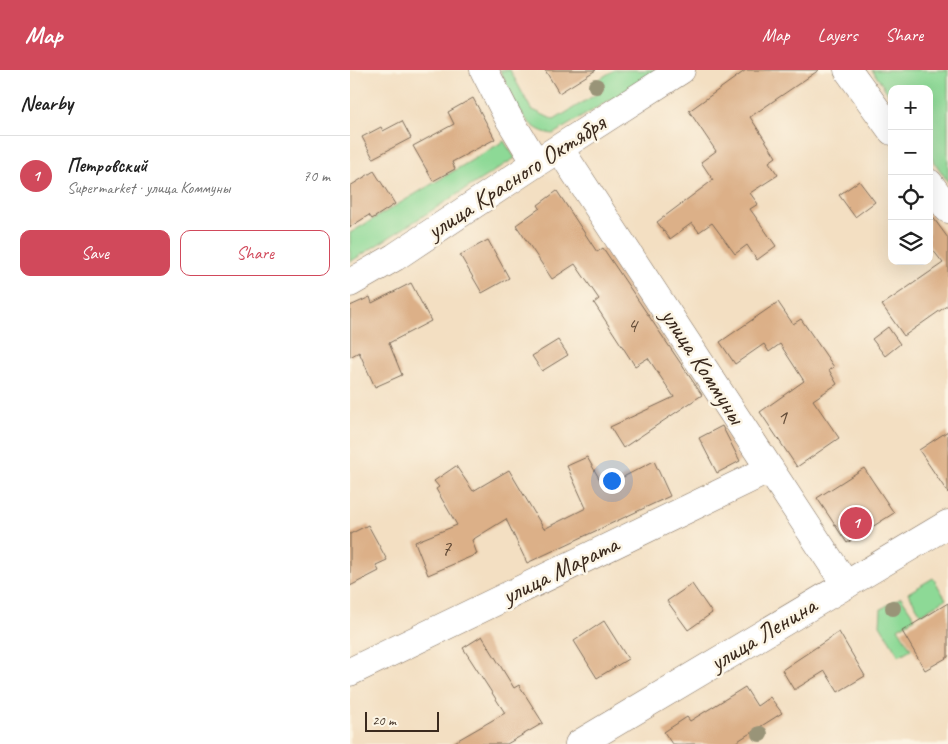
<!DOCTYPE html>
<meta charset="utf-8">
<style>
body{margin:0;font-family:Caveat,sans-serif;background:#f6f6f6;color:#222}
.controls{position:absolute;right:15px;top:15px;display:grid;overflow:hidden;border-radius:10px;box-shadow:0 5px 20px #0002}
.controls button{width:45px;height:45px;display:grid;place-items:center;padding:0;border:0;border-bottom:1px solid #e0e0e0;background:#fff;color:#222;font:25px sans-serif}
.scale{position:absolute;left:15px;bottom:12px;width:74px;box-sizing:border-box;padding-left:5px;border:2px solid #3b2a1e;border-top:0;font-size:14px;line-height:18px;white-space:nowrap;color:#3b2a1e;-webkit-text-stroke:4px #fcf5e5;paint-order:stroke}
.you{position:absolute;left:261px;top:410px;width:18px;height:18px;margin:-12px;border:4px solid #fff;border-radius:50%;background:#1a73e8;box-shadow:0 0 0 8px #1a73e833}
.badge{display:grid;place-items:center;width:32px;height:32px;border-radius:50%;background:#d1495b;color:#fff;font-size:16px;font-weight:700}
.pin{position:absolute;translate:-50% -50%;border:2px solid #fff;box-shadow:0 1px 5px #0006}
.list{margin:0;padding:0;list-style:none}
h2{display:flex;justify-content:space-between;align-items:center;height:65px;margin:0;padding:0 20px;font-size:21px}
h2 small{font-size:16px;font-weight:400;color:#767676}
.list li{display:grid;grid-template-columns:32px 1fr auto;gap:15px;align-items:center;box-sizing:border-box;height:80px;padding:0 20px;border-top:1px solid #e0e0e0}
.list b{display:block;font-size:19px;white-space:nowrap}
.list p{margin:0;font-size:16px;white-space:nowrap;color:#767676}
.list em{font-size:16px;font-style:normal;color:#767676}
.actions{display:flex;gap:10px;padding:15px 20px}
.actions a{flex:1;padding:11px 0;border:1px solid #d1495b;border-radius:10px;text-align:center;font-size:18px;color:#d1495b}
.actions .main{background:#d1495b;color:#fff}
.icon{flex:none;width:28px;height:28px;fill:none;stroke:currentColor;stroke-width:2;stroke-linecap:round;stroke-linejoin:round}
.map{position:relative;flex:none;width:598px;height:674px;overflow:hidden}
header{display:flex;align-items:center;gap:30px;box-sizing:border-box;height:70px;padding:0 25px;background:#d1495b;color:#fff}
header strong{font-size:24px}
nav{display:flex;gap:28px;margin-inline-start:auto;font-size:18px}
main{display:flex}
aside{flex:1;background:#fff}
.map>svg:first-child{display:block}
.green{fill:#8dd996;stroke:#64825a}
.building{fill:#dcb088}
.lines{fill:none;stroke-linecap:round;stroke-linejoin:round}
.minor-casing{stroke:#7b6957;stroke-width:29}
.major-casing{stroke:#7b6957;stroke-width:29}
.minor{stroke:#fff;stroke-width:28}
.major{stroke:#fff;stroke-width:28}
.tree{fill:#999478}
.labels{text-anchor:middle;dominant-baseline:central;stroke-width:5;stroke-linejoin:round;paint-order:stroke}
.number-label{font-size:22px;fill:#634c38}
.street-label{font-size:25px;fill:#3b2a1e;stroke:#fcf5e5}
</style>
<header>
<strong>Map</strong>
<nav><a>Map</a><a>Layers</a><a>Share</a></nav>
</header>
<main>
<aside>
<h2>Nearby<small></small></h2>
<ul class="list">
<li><span class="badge">1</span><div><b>Петровский</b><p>Supermarket · улица Коммуны</p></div><em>70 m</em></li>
</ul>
<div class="actions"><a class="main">Save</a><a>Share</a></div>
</aside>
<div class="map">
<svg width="598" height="674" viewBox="0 0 598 674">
<rect width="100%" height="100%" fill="#fcf5e5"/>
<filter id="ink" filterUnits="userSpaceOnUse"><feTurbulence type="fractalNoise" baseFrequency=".02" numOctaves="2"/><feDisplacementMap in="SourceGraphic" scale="10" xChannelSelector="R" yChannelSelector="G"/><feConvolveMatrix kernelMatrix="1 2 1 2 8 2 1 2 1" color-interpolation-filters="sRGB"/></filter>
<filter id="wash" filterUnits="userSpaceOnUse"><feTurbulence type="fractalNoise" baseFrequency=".0096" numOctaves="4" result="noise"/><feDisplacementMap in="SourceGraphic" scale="20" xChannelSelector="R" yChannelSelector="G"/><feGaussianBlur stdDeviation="1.12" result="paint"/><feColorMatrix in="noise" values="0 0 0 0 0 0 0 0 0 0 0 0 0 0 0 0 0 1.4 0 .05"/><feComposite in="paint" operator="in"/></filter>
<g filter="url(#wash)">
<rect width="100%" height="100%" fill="#f3dfc2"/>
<!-- green -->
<path class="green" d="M150,0H160L181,39L204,50L253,20L248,10L264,0H310L203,64C172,61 162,24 150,0Z
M522,0H598V112L579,84V19H542V29Z
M154,71L165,88L0,192V163Z
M583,508L596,529L571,544L558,523Z
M551,527L565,548L548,558L561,579L549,586L530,555L531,539Z"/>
<g id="blocks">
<!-- building -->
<path class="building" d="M195,0H246L209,23Z
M396,0H469L400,47L426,87L419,92L428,105L400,123L408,134L400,139L426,176L407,190L397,175L385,184L362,153L349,162L342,153L320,169L307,152L363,110L351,92L366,81L339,41Z
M123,28L145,69L102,92L105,99L83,111L63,76L104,54L98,42Z
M52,51L61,68L23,88L12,67L31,57L33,61Z
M24,101L45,134L22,149L19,145L0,157V116Z
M509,111L525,132L505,147L489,125Z
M207,121L247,182L253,178L352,325L273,378L260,357L324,327L298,288L285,296L244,233L249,229L225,194L202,209L166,155L190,138L188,135Z
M579,142L598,168V235L554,266L532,235L593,193L579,175Z
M138,170L159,208L132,223L110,185Z
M61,213L81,251L39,273L52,305L25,317L9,282L0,287V236L20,227L22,233Z
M428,232L443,254L451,249L484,297L479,300L487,314L463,330L489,368L447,397L410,342L454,311L430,274L419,282L414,274L385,294L370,272Z
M538,257L550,274L535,286L522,269Z
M208,270L218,285L192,301L182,286Z
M372,356L390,391L367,403L349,368Z
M598,361V423L569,380Z
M237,387L254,417L304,391L320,426L177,493L156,449L122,470L127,484L78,505L65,472L107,455L86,419L89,417L84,411L106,396L123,421L159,400L194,459L236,438L217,396Z
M514,398L544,443L497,473L467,428Z
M18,455L37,490L26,495L29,501L0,516V464Z
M342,514L362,543L338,560L317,531Z
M598,533V587L575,600L552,561Z
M254,551L278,589L247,608L224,571Z
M489,562L515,606L488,622L475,601L444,620L432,600Z
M132,566L164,618L169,615L193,653L157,674H101L155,643L113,578Z
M395,617L407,636L420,627L432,643L383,674H322L314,662L337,647L340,651Z"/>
</g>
</g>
<g filter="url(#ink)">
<use href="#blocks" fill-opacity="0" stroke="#7b6957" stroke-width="1"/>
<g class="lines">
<defs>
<path id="minor" d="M134,0L158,47L186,93
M498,0L542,61
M209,78L496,515
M579,113L598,139
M0,213L45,187L186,93L331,0
M0,602L420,399"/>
<path id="major" d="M229,674L598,454"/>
</defs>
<!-- minor casing -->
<use href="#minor" class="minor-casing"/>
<!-- major casing -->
<use href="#major" class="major-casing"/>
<!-- minor -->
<use href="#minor" class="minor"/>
<!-- major -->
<use href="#major" class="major"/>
</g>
<!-- trees -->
<g class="tree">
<circle cx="246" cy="16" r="8"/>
<circle cx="543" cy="538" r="8"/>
<circle cx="410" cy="664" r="8"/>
</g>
</g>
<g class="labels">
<!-- number labels -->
<g class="number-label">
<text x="282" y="255">4</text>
<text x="432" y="347">1</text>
<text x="96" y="478">7</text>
</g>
<!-- street labels -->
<g class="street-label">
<text transform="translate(166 107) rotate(-33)">улица Красного Октября</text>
<text transform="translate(353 296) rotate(57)">улица Коммуны</text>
<text transform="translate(210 500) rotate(-26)">улица Марата</text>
<text transform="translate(413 564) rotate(-31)">улица Ленина</text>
</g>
</g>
</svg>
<div class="controls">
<button>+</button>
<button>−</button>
<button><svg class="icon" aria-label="locate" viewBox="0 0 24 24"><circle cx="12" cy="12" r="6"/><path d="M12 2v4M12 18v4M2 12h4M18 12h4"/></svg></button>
<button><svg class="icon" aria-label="layers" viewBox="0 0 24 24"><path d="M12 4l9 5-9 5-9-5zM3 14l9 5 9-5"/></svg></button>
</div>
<div class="scale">20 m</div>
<div class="you"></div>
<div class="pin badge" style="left:506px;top:453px">1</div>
</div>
</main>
